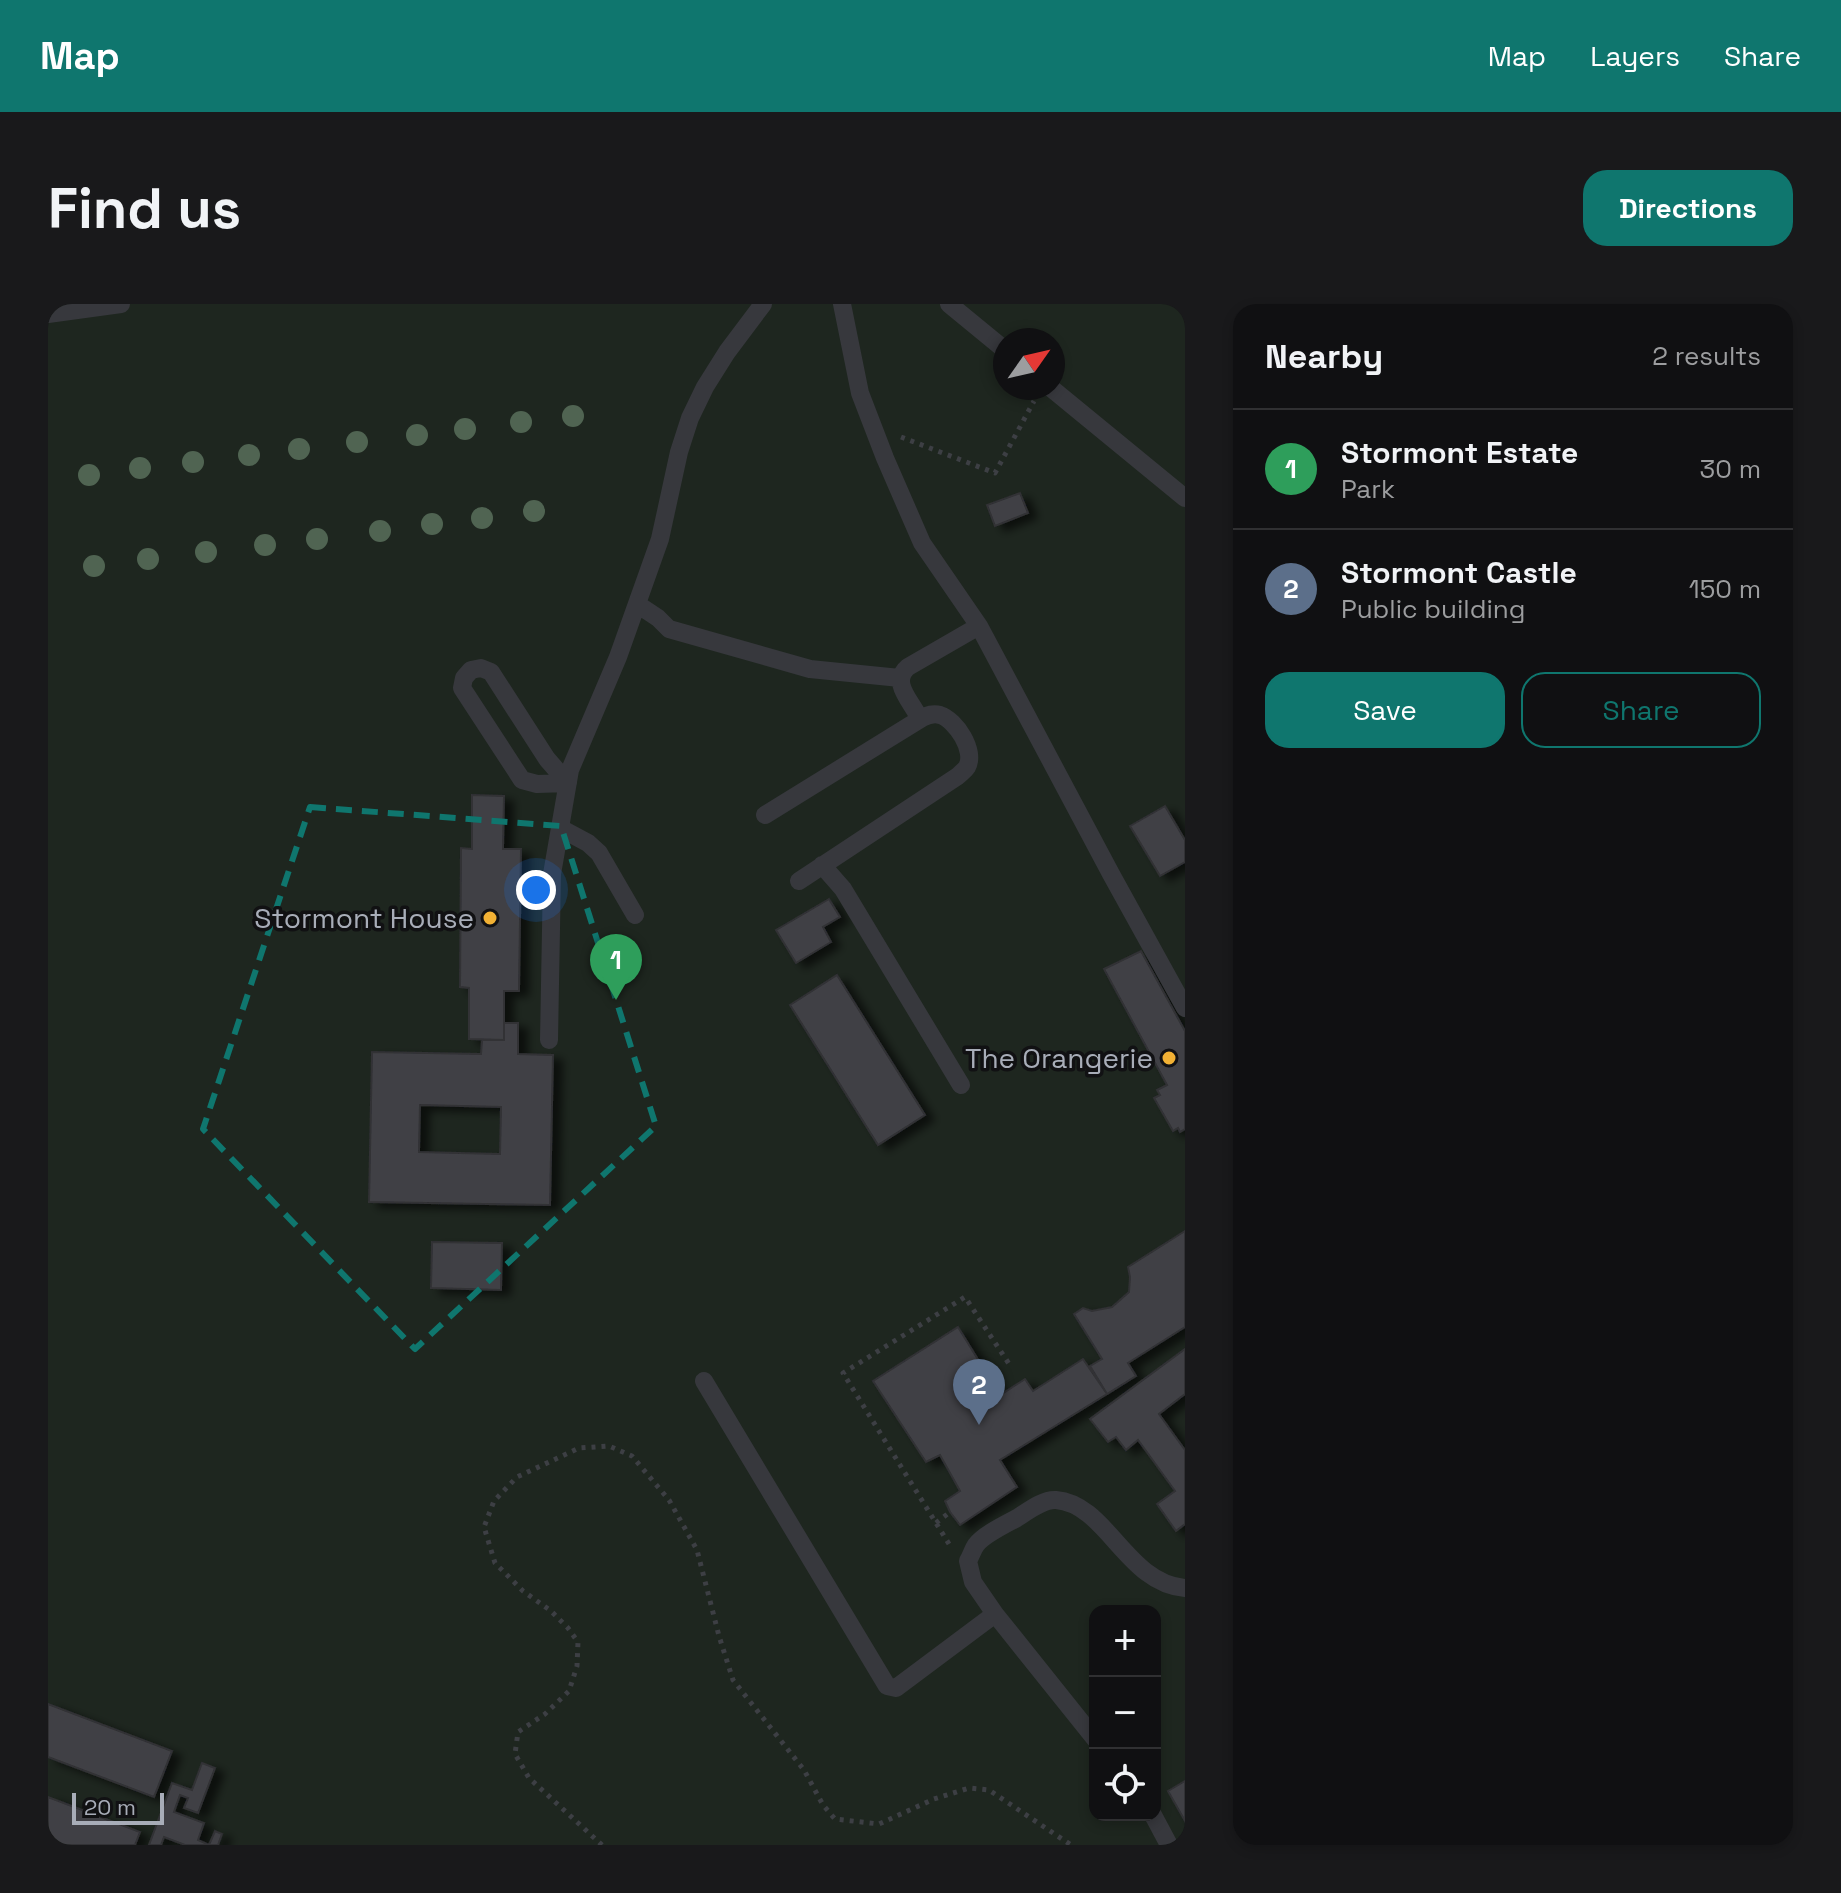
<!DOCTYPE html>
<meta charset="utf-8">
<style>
body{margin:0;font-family:"Space Grotesk",sans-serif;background:#19191b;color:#f1f3f6}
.controls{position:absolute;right:24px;bottom:24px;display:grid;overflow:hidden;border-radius:16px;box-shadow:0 4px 12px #0003}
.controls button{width:72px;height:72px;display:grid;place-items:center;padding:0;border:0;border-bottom:2px solid #303032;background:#101012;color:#f1f3f6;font:40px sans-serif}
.compass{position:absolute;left:945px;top:24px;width:72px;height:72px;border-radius:50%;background:#101012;box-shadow:0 4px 12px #0003;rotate:56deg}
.scale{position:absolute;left:24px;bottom:20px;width:92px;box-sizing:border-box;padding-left:8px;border:4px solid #a8adb8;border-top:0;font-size:22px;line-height:28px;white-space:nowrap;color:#a8adb8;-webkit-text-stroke:6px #111113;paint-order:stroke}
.you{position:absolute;left:488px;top:586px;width:28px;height:28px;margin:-20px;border:6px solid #fff;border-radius:50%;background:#1a73e8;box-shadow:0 0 0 12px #1a73e833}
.badge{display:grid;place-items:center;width:52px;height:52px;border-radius:50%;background:#0f766e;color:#fff;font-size:26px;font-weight:700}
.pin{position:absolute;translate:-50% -66px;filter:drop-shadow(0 2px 4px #0008)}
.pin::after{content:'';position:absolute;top:42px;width:28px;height:24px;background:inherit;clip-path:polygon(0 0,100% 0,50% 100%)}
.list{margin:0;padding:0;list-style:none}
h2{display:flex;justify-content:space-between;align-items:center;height:104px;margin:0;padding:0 32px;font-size:34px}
h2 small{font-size:26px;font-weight:400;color:#9c9d9f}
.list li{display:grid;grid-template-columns:52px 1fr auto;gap:24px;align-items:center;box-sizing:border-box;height:120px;padding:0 32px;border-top:2px solid #303032}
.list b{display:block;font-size:30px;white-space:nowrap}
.list p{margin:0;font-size:26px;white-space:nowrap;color:#9c9d9f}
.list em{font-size:26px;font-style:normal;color:#9c9d9f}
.actions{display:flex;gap:16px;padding:24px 32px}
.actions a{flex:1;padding:18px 0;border:2px solid #0f766e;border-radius:24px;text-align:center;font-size:28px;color:#0f766e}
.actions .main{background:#0f766e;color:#fff}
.icon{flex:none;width:44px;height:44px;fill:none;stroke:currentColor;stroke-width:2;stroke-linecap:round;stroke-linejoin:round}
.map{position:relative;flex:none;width:1137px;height:1541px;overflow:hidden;border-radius:24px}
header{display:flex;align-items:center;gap:48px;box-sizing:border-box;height:112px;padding:0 40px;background:#0f766e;color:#fff}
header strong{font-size:38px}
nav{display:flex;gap:44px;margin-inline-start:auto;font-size:28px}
.intro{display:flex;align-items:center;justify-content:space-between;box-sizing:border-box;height:192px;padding:0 48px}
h1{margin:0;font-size:56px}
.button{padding:20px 36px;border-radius:24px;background:#0f766e;color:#fff;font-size:28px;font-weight:700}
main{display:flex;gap:48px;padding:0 48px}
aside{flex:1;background:#101012;border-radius:24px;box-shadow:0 4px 12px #0003}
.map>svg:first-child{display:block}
.green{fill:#1e261f;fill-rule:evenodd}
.building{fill:#404145;stroke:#303034;stroke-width:2;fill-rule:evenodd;filter:url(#shadow)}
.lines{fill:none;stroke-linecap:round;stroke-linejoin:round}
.path{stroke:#3d3f44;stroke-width:5;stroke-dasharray:4 6;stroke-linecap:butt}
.lane{stroke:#37383d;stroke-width:18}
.tree{fill:#506452}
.marked{fill:none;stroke:#0f766e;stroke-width:6;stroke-dasharray:16 10;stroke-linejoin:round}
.poi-dot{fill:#f2b134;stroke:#111113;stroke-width:3}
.labels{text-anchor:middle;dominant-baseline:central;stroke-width:7;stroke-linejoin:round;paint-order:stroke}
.poi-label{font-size:28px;fill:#a8adb8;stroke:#111113;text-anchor:end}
</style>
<header>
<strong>Map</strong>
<nav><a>Map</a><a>Layers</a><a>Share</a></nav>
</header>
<div class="intro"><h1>Find us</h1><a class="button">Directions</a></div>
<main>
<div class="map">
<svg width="1137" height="1541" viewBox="0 0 1137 1541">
<defs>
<filter id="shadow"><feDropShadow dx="9" dy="5" stdDeviation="4" flood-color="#0009"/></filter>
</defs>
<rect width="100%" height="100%" fill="#161618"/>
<!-- green -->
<path class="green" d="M0,0H1137V1541H0ZM957,36H1005V84H957ZM1047,1307H1107V1511H1047Z"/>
<!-- building -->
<path class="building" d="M972,189L980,209L947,222L939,201Z
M424,491L456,492L455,545H473L471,687H456V736L421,735V684L412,683L413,544L424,545Z
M1117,502L1137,536V558L1112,572L1082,522Z
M781,595L792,613L775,623L783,638L748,659L728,626Z
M1093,647L1137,727V825L1132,828L1130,824L1125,827L1106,794L1112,791L1109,786L1119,781L1056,665Z
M789,671L877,811L830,841L742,701Z
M456,719H470V750L505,751L502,901L321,898L324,748L433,750L434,736H456ZM372,801L453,803L452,850L371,848Z
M1137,927V1023L1080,1059L1088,1072L1059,1090L1042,1062L1054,1055L1026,1010L1035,1004L1044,1007L1064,1003L1081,988L1082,973L1080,963Z
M384,938L454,939L453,986L383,984Z
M910,1023L952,1091L977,1075L985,1087L1035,1055L1059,1090L952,1156L969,1183L912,1221L902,1208L897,1197L912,1187L892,1151L878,1158L825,1077Z
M1137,1045V1090L1111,1110L1137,1146V1220L1128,1227L1109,1200L1127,1187L1090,1136L1078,1146L1068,1133L1060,1138L1042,1115Z
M0,1400L124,1447L106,1493L0,1453Z
M154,1459L167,1464L150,1509L136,1504L140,1494L132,1491L126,1508L156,1519L150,1536L161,1541L167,1527L174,1530L170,1541H137L116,1533L113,1541H101L124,1479L144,1486Z
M1137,1477V1517L1120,1487Z
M0,1493L92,1528L87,1541H0Z"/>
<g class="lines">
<!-- path -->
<path class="path" d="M853,133L947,169L986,97
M888,1219L902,1208
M901,1240L795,1069L917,993L963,1063
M554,1541L481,1474L467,1450L470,1428L497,1410L521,1387L529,1362L530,1338L520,1324L503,1307L475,1287L447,1259L436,1223L446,1197L469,1173L531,1144L561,1142L584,1152L621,1196L649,1246L671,1332L685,1376L756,1466L775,1501L787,1515L831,1520L886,1495L921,1484L941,1486L1023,1541"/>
<!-- lane -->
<path class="lane" d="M794,0L812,89L837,154L874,239L931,322L1063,570L1137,704
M901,0L957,46
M0,10L73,0
M1003,84L1137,194
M589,300L610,314L621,325L762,365L852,374
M433,364L443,368L499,455L520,479L489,480L474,476L414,384L416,374L423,366Z
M717,511L874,414
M512,524L540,539L551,549L587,611
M774,561L795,585L913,781
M751,577L910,472C913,469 917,466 919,463C928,447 908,416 892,411C885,409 880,411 874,414L869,410C861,395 843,377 860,363L931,322
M501,736L504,570L522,466L570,353L612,235L631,148L642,114L657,83L679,48L715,0
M656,1077L839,1382L848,1384L947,1310L1047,1435
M947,1310L925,1278L920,1257C923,1252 925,1245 928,1241C935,1231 958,1220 969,1214C980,1207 995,1195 1008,1196C1059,1200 1078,1279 1137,1284
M1105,1511L1121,1541"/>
</g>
<!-- trees -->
<g class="tree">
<circle cx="525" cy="112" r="11"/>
<circle cx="473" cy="118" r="11"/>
<circle cx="417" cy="125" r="11"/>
<circle cx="369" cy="131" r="11"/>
<circle cx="309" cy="138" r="11"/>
<circle cx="251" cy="145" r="11"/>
<circle cx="201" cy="151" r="11"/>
<circle cx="145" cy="158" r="11"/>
<circle cx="92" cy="164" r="11"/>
<circle cx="41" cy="171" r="11"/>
<circle cx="486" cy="207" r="11"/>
<circle cx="434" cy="214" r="11"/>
<circle cx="384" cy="220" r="11"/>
<circle cx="332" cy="227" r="11"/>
<circle cx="269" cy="235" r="11"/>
<circle cx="217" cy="241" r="11"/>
<circle cx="158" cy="248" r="11"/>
<circle cx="100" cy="255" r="11"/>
<circle cx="46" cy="262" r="11"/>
</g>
<!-- marked area -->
<path class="marked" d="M262,503L513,522L608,822L367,1045L155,825Z"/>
<!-- markers -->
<g class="poi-dot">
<circle cx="442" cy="614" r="8"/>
<circle cx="1121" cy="754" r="8"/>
</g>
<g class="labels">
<!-- poi labels -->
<g class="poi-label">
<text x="426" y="614">Stormont House</text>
<text x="1105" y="754">The Orangerie</text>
</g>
</g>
</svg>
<div class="controls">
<button>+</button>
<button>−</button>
<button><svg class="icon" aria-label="locate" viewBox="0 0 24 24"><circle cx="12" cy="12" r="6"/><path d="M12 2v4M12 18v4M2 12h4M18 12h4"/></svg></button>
</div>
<svg class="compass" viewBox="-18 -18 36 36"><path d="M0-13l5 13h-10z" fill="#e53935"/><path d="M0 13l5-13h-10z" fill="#9c9d9f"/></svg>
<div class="scale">20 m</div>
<div class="you"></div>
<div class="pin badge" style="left:568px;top:696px;background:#2e9e5b">1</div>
<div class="pin badge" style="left:931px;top:1121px;background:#5c6f8a">2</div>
</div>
<aside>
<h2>Nearby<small>2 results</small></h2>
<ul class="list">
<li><span class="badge" style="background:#2e9e5b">1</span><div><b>Stormont Estate</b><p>Park</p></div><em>30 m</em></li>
<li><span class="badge" style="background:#5c6f8a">2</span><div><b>Stormont Castle</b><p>Public building</p></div><em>150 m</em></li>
</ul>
<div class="actions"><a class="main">Save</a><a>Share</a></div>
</aside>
</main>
